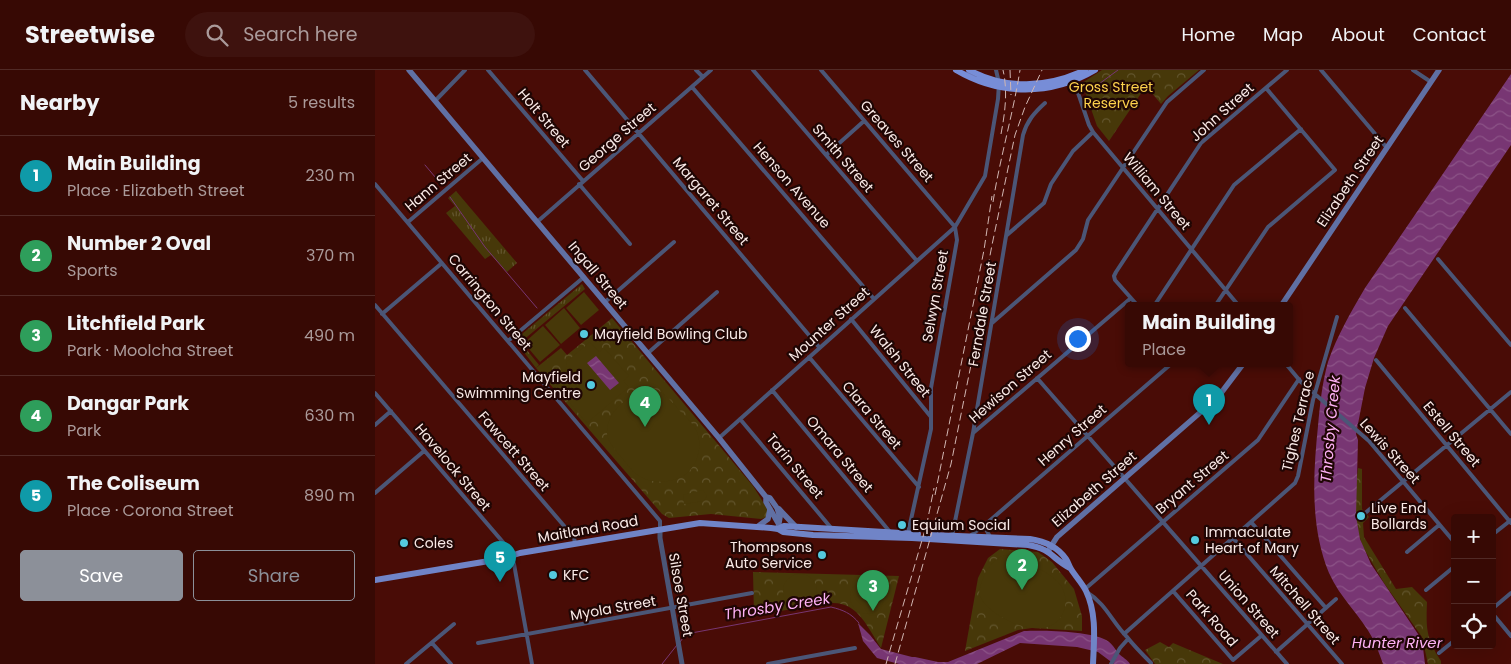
<!DOCTYPE html>
<meta charset="utf-8">
<style>
body{margin:0;font-family:Poppins,sans-serif;background:#3e120e;color:#f1f3f6}
.controls{position:absolute;right:15px;bottom:15px;display:grid;overflow:hidden;border-radius:5px;box-shadow:0 5px 20px #0002}
.controls button{width:45px;height:45px;display:grid;place-items:center;padding:0;border:0;border-bottom:1px solid #512a26;background:#370904;color:#f1f3f6;font:25px sans-serif}
.you{position:absolute;left:702px;top:268px;width:18px;height:18px;margin:-12px;border:4px solid #fff;border-radius:50%;background:#1a73e8;box-shadow:0 0 0 8px #1a73e833}
.badge{display:grid;place-items:center;width:32px;height:32px;border-radius:50%;background:#8c9099;color:#fff;font-size:16px;font-weight:700}
.pin{position:absolute;translate:-50% -41px;filter:drop-shadow(0 1px 2px #0008)}
.pin::after{content:'';position:absolute;top:26px;width:18px;height:15px;background:inherit;clip-path:polygon(0 0,100% 0,50% 100%)}
.popup{position:absolute;left:750px;top:232px;width:168px;height:65px;box-sizing:border-box;display:grid;place-content:center;border-radius:5px;background:#370904;filter:drop-shadow(0 1px 4px #0005);font-size:16px;white-space:nowrap;color:#aa9a9a}
.popup b{font-size:19px;color:#f1f3f6}
.popup::after{content:'';position:absolute;left:50%;top:100%;margin-left:-10px;border:10px solid transparent;border-top-color:#370904}
.list{margin:0;padding:0;list-style:none}
h2{display:flex;justify-content:space-between;align-items:center;height:65px;margin:0;padding:0 20px;font-size:21px}
h2 small{font-size:16px;font-weight:400;color:#aa9a9a}
.list li{display:grid;grid-template-columns:32px 1fr auto;gap:15px;align-items:center;box-sizing:border-box;height:80px;padding:0 20px;border-top:1px solid #512a26}
.list b{display:block;font-size:19px;white-space:nowrap}
.list p{margin:0;font-size:16px;white-space:nowrap;color:#aa9a9a}
.list em{font-size:16px;font-style:normal;color:#aa9a9a}
.actions{display:flex;gap:10px;padding:15px 20px}
.actions a{flex:1;padding:11px 0;border:1px solid #8c9099;border-radius:5px;text-align:center;font-size:18px;color:#8c9099}
.actions .main{background:#8c9099;color:#fff}
.icon{flex:none;width:28px;height:28px;fill:none;stroke:currentColor;stroke-width:2;stroke-linecap:round;stroke-linejoin:round}
.map{position:relative;flex:none;width:1136px;height:594px;overflow:hidden}
header{display:flex;align-items:center;gap:30px;box-sizing:border-box;height:70px;padding:0 25px;background:#370904;border-bottom:1px solid #512a26}
header strong{font-size:24px}
nav{display:flex;gap:28px;margin-inline-start:auto;font-size:18px}
.search{width:350px;height:45px;background:#3e120e;display:flex;align-items:center;gap:12px;box-sizing:border-box;padding:0 18px;border-radius:28px;color:#aa9a9a;font-size:19px}
main{display:flex}
aside{flex:1;background:#370904}
.map>svg:first-child{display:block}
.grass{fill:url(#grass-tufts)}
.forest{fill:url(#forest-crowns)}
.pitch{fill:#473809}
.water{fill:url(#water-waves)}
.lines{fill:none;stroke-linecap:round;stroke-linejoin:round}
.stream{stroke:#783673;stroke-width:1}
.minor{stroke:#4b5677;stroke-width:4}
.tertiary{stroke:#4b5677;stroke-width:5}
.secondary{stroke:#6070a4;stroke-width:5.5}
.primary{stroke:#7084c7;stroke-width:6}
.trunk{stroke:#778dd7;stroke-width:6}
.rail{stroke:#d1b6b2;stroke-width:1;stroke-dasharray:8 4;stroke-linecap:butt}
.poi-dot{fill:#54cade;stroke:#1f0604;stroke-width:2}
.labels{text-anchor:middle;dominant-baseline:central;stroke-width:4.5;stroke-linejoin:round;paint-order:stroke}
.park-label{font-size:14px;fill:#fdd24c;stroke:#1f0604}
.street-label{font-size:14px;fill:#faeae7;stroke:#1f0604}
.poi-label{font-size:14px;fill:#faeae7;stroke:#1f0604;text-anchor:start}
.water-label{font-size:15px;font-style:italic;fill:#feb2f6;stroke:#1f0604}
</style>
<header>
<strong>Streetwise</strong>
<div class="search"><svg class="icon" aria-label="search" viewBox="0 0 24 24"><circle cx="10" cy="10" r="6"/><path d="M15 15l6 6"/></svg>Search here</div>
<nav><a>Home</a><a>Map</a><a>About</a><a>Contact</a></nav>
</header>
<main>
<aside>
<h2>Nearby<small>5 results</small></h2>
<ul class="list">
<li><span class="badge" style="background:#0f9aa8">1</span><div><b>Main Building</b><p>Place · Elizabeth Street</p></div><em>230 m</em></li>
<li><span class="badge" style="background:#2e9e5b">2</span><div><b>Number 2 Oval</b><p>Sports</p></div><em>370 m</em></li>
<li><span class="badge" style="background:#2e9e5b">3</span><div><b>Litchfield Park</b><p>Park · Moolcha Street</p></div><em>490 m</em></li>
<li><span class="badge" style="background:#2e9e5b">4</span><div><b>Dangar Park</b><p>Park</p></div><em>630 m</em></li>
<li><span class="badge" style="background:#0f9aa8">5</span><div><b>The Coliseum</b><p>Place · Corona Street</p></div><em>890 m</em></li>
</ul>
<div class="actions"><a class="main">Save</a><a>Share</a></div>
</aside>
<div class="map">
<svg width="1136" height="594" viewBox="0 0 1136 594">
<defs>
<pattern id="grass-tufts" width="24" height="20" patternUnits="userSpaceOnUse" patternTransform="scale(1.25)"><rect width="24" height="20" fill="#473809"/><path d="M3 7l-1-3M5 7V3M7 7l1-3M15 17l-1-3M17 17v-4M19 17l1-3" fill="none" stroke="#62552d"/></pattern>
<pattern id="forest-crowns" width="20" height="18" patternUnits="userSpaceOnUse" patternTransform="scale(1.25)"><rect width="20" height="18" fill="#473809"/><path d="M2 6a3 3 0 1 1 6 0M12 15a3 3 0 1 1 6 0" fill="none" stroke="#62552d"/></pattern>
<pattern id="water-waves" width="16" height="10" patternUnits="userSpaceOnUse" patternTransform="scale(1.25)"><rect width="16" height="10" fill="#783673"/><path d="M0 5q4-4 8 0t8 0" fill="none" stroke="#8c5387"/></pattern>
</defs>
<rect width="100%" height="100%" fill="#490c06"/>
<!-- grass -->
<path class="grass" d="M81,121L142,193L132,202L116,185L110,189L71,143L80,136L73,128Z
M207,214L210,219L147,271V274L164,295L161,298L141,272V269Z"/>
<!-- forest -->
<path class="forest" d="M727,0H824L793,26L786,34L771,16L734,71L722,56L707,13Z
M237,248L378,416L393,440L392,447L386,449L336,444L294,448L287,444L161,298L186,278L192,285Z
M983,398L987,399V439L994,447L988,453L989,467L1021,519L1037,517L1052,532C1051,559 1051,568 1066,591V594H1053L1047,567L1009,513L988,477L982,459L979,439L981,437L980,427Z
M625,479L663,482L677,492L699,519L707,546V561L657,558L643,560L590,581L603,508L613,488Z
M378,502L524,506L506,578C493,558 483,532 457,533L379,545Z
M785,572L794,577L798,573L848,594H780L770,580Z"/>
<!-- pitch -->
<path class="pitch" d="M209,222L224,240L206,255L191,238Z
M189,238L205,258L186,274L170,255Z
M168,256L185,275L165,292L149,273Z
M215,272L224,282L229,278L254,306L248,311L254,317L212,353L177,312L190,303L192,291Z
M280,319C290,323 296,331 303,339C309,345 319,354 322,362C328,377 322,398 308,406C296,413 276,414 264,406C257,402 252,393 246,387C240,379 231,371 232,361C233,337 260,321 280,319Z
M328,420L332,426L329,431L309,434L308,425Z
M630,485L636,486C651,493 672,500 683,512C696,526 692,551 672,557C651,563 612,545 604,524C606,509 614,490 630,485Z
M408 521a17 17 0 1 1 34 0a17 17 0 1 1-34 0Z
M475 527a17 17 0 1 1 34 0a17 17 0 1 1-34 0Z"/>
<!-- water -->
<path class="water" d="M1136,4V75L1013,256L999,288L990,318L981,364L983,370L981,446L985,469L996,494L1047,570L1050,594H1008C1005,586 1002,577 998,569C986,546 965,528 954,503C935,457 938,405 943,356C945,335 947,313 953,292C962,266 976,242 990,218Z
M221,286L244,313L235,320L212,293Z
M483,553L495,565L506,579L537,587H540L563,592H573L649,561C668,560 715,561 731,570C737,573 740,579 744,584C748,588 752,589 755,594H739L723,582L702,577L645,573L602,594H524L502,588L488,571Z"/>
<g class="lines">
<!-- stream -->
<path class="stream" d="M713,22L743,0
M50,95L66,114
M75,127L110,177L162,238
M305,572L311,564L456,537C468,540 476,543 484,553
M287,594L302,575"/>
<!-- minor -->
<path class="minor" d="M113,0L208,111
M210,0L444,277
M321,0L328,7
M378,0L542,191
M446,0L580,157L582,170L556,318V359L533,463
M946,0L1012,78
M1038,0L1056,12
M699,11L714,55L718,62L864,236
M317,17L499,229
M60,31L90,0
M451,85L489,51
M0,114L285,451V459
M204,114L255,174
M33,152L108,88
M162,152L336,0
M632,165L669,133L676,114L698,81L718,62
M1063,189L1136,275
M230,232L299,172
M0,235L190,457L199,467L200,474
M763,236L740,210L739,206L741,202L826,73L912,0
M779,236L859,115L926,59
M840,236L893,157L960,100L891,18
M1030,238L1136,364
M7,244L67,193
M476,249L556,347
M617,253L701,180L708,169L713,150L792,32L829,0
M133,271L209,207
M273,283L342,222
M434,287L544,417
M1001,290L1136,453
M911,294L926,312L994,371L1080,473
M662,308L912,594
M397,320L515,462
M0,323L133,478L139,494L157,594
M365,349L457,459
M0,355L16,341
M598,363L756,228
M344,368L580,157L610,106L623,29L624,13L621,0
M0,423L49,381
M989,444L1136,322
M876,452L951,538
M612,453L611,459L615,467
M1117,465L1136,450
M577,466L598,363L648,65C652,51 659,43 670,33
M595,466L612,453L796,294
M858,468L967,594
M1032,482L1064,455
M710,519L883,370L924,309
M1051,520L1080,496
M798,521L858,590L886,566
M713,523C730,533 738,553 752,567C759,576 768,585 776,593
M1117,539L1136,523
M1117,543L1136,566
M749,564L920,413L923,406L938,330L962,247
M57,573L76,594
M103,573L377,523
M901,582L961,529
M1064,583L1080,570
M31,594L79,554
M393,594L480,578
M736,594L745,578L753,569"/>
<!-- tertiary -->
<path class="tertiary" d="M285,459V468L307,594"/>
<!-- secondary -->
<path class="secondary" d="M34,0L344,368L391,427L395,428L402,438L405,447L403,459
M906,236L1064,0
M391,427V432L403,453
M404,439L421,457
M382,457L393,449L395,439
M673,481L682,467L843,327L868,294"/>
<!-- primary -->
<path class="primary" d="M403,459L409,456L543,464
M558,465L655,469C669,471 682,476 691,489C693,492 694,496 696,499C701,507 707,513 711,521C722,544 719,570 718,594
M0,510L126,489L145,483L325,453L396,458L403,459L408,462L438,465L537,468L653,475C677,479 677,489 695,498"/>
<!-- trunk -->
<path class="trunk" d="M581,0C625,26 676,26 720,0
M594,0C630,20 673,18 710,0"/>
<!-- rail -->
<path class="rail" d="M635,0L636,25
M626,64C630,43 633,21 628,0
M618,132C625,88 638,44 645,0
M560,425L609,180L617,126
M511,594L552,453L559,418
M520,594L576,394L599,280L606,233L617,175L640,65L650,37L667,0"/>
</g>
<!-- markers -->
<g class="poi-dot">
<circle cx="209" cy="264" r="5"/>
<circle cx="216" cy="315" r="5"/>
<circle cx="986" cy="446" r="5"/>
<circle cx="527" cy="455" r="5"/>
<circle cx="820" cy="470" r="5"/>
<circle cx="29" cy="473" r="5"/>
<circle cx="447" cy="485" r="5"/>
<circle cx="178" cy="505" r="5"/>
</g>
<g class="labels">
<!-- park labels -->
<g class="park-label">
<text x="736" y="17">Gross Street<tspan x="736" dy="16">Reserve</tspan></text>
</g>
<!-- street labels -->
<g class="street-label">
<text transform="translate(847 42) rotate(-42)">John Street</text>
<text transform="translate(169 48) rotate(50)">Holt Street</text>
<text transform="translate(242 67) rotate(-41)">George Street</text>
<text transform="translate(522 71) rotate(49)">Greaves Street</text>
<text transform="translate(468 88) rotate(49)">Smith Street</text>
<text transform="translate(975 111) rotate(-56)">Elizabeth Street</text>
<text transform="translate(63 112) rotate(-40)">Hann Street</text>
<text transform="translate(417 115) rotate(49)">Henson Avenue</text>
<text transform="translate(782 121) rotate(50)">William Street</text>
<text transform="translate(336 131) rotate(50)">Margaret Street</text>
<text transform="translate(223 205) rotate(50)">Ingall Street</text>
<text transform="translate(560 226) rotate(-80)">Selwyn Street</text>
<text transform="translate(115 232) rotate(50)">Carrington Street</text>
<text transform="translate(607 244) rotate(-80)">Ferndale Street</text>
<text transform="translate(454 254) rotate(-42)">Mounter Street</text>
<text transform="translate(525 291) rotate(51)">Walsh Street</text>
<text transform="translate(635 316) rotate(-41)">Hewison Street</text>
<text transform="translate(497 345) rotate(50)">Clara Street</text>
<text transform="translate(923 351) rotate(-77)">Tighes Terrace</text>
<text transform="translate(1077 364) rotate(50)">Estell Street</text>
<text transform="translate(697 365) rotate(-41)">Henry Street</text>
<text transform="translate(139 381) rotate(49)">Fawcett Street</text>
<text transform="translate(1015 381) rotate(48)">Lewis Street</text>
<text transform="translate(465 384) rotate(50)">Omara Street</text>
<text transform="translate(420 396) rotate(50)">Tarin Street</text>
<text transform="translate(78 397) rotate(50)">Havelock Street</text>
<text transform="translate(817 412) rotate(-40)">Bryant Street</text>
<text transform="translate(719 419) rotate(-41)">Elizabeth Street</text>
<text transform="translate(213 459) rotate(-10)">Maitland Road</text>
<text transform="translate(306 525) rotate(80)">Silsoe Street</text>
<text transform="translate(874 534) rotate(49)">Union Street</text>
<text transform="translate(930 535) rotate(49)">Mitchell Street</text>
<text transform="translate(238 538) rotate(-10)">Myola Street</text>
<text transform="translate(837 548) rotate(49)">Park Road</text>
</g>
<!-- poi labels -->
<g class="poi-label">
<text x="219" y="264">Mayfield Bowling Club</text>
<text x="206" y="307" text-anchor="end">Mayfield<tspan x="206" dy="16">Swimming Centre</tspan></text>
<text x="996" y="438">Live End<tspan x="996" dy="16">Bollards</tspan></text>
<text x="537" y="455">Equium Social</text>
<text x="830" y="462">Immaculate<tspan x="830" dy="16">Heart of Mary</tspan></text>
<text x="39" y="473">Coles</text>
<text x="437" y="477" text-anchor="end">Thompsons<tspan x="437" dy="16">Auto Service</tspan></text>
<text x="188" y="505">KFC</text>
</g>
<!-- water labels -->
<g class="water-label">
<text transform="translate(955 359) rotate(-85)">Throsby Creek</text>
<text transform="translate(402 536) rotate(-9)">Throsby Creek</text>
<text x="1022" y="572">Hunter River</text>
</g>
</g>
</svg>
<div class="controls">
<button>+</button>
<button>−</button>
<button><svg class="icon" aria-label="locate" viewBox="0 0 24 24"><circle cx="12" cy="12" r="6"/><path d="M12 2v4M12 18v4M2 12h4M18 12h4"/></svg></button>
</div>
<div class="you"></div>
<div class="pin badge" style="left:834px;top:355px;background:#0f9aa8">1</div>
<div class="popup"><b>Main Building</b>Place</div>
<div class="pin badge" style="left:647px;top:520px;background:#2e9e5b">2</div>
<div class="pin badge" style="left:498px;top:541px;background:#2e9e5b">3</div>
<div class="pin badge" style="left:270px;top:357px;background:#2e9e5b">4</div>
<div class="pin badge" style="left:125px;top:512px;background:#0f9aa8">5</div>
</div>
</main>
